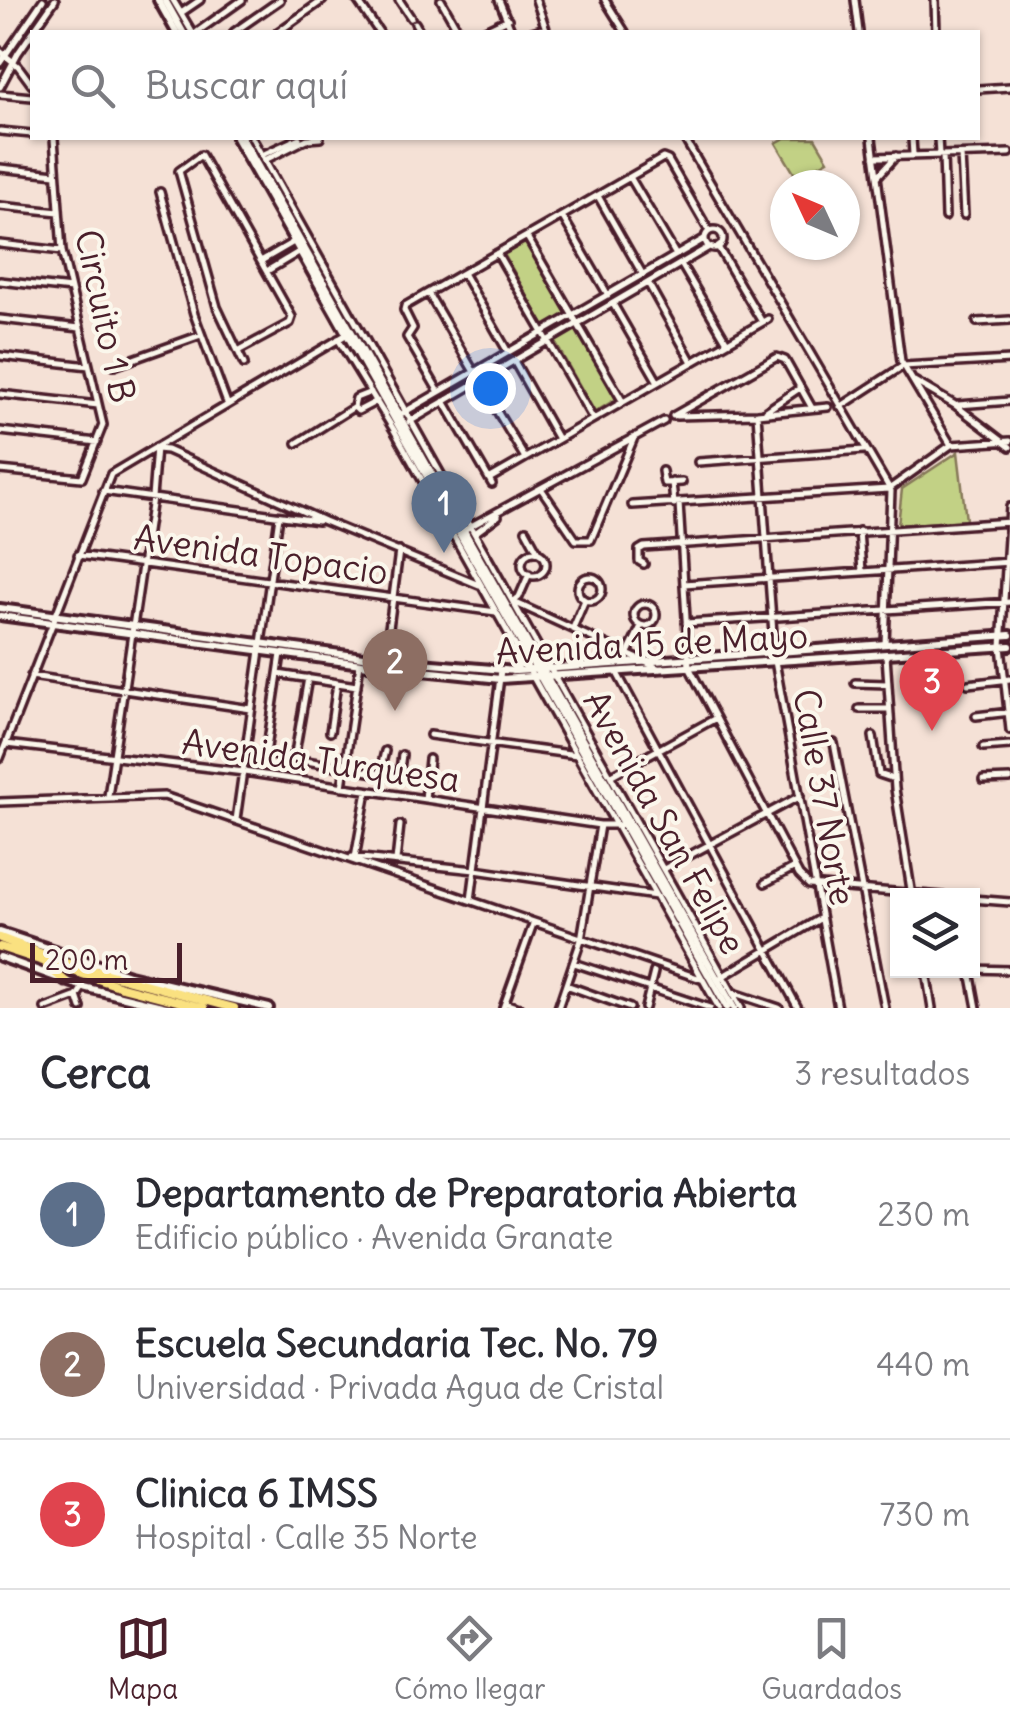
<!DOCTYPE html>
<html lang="es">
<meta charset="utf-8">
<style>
body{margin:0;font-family:Delius,sans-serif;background:#f2f2f3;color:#2b2b33}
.controls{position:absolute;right:30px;bottom:30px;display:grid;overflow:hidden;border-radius:0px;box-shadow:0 2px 8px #0004}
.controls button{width:90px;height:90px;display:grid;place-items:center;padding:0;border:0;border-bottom:2px solid #e1e1e2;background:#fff;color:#2b2b33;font:50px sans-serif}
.compass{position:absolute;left:770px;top:170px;width:90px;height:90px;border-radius:50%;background:#fff;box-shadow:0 2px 8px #0004;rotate:314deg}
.scale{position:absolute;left:30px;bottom:25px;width:152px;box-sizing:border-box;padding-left:10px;border:5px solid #4a1f2b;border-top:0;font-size:28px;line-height:35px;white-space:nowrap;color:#4a1f2b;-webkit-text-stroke:8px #fbf7ec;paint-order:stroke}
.you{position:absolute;left:490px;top:388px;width:35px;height:35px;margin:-25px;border:8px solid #fff;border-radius:50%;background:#1a73e8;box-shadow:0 0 0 15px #1a73e833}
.badge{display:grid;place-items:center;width:65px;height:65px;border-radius:50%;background:#4a1f2b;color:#fff;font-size:32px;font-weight:700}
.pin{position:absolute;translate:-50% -82px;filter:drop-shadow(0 2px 5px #0008)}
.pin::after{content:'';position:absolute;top:52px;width:35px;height:30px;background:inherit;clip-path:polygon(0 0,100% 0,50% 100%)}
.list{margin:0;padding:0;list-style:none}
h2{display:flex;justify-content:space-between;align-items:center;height:130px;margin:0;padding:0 40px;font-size:42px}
h2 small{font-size:32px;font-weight:400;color:#7c7c81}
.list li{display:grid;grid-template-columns:65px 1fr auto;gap:30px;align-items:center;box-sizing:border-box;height:150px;padding:0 40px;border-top:2px solid #e1e1e2}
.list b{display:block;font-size:38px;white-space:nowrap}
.list p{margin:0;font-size:32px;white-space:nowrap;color:#7c7c81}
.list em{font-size:32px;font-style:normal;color:#7c7c81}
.icon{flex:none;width:55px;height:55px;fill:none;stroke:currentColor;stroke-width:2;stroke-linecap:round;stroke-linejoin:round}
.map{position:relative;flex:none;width:1010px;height:1008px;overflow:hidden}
.search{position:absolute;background:#fff;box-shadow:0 2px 8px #0004;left:30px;right:30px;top:30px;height:110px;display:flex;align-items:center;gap:25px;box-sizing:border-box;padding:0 35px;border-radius:0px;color:#7c7c81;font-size:38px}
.sheet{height:580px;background:#fff}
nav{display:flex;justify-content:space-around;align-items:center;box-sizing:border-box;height:140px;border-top:2px solid #e1e1e2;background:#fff;font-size:28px;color:#7c7c81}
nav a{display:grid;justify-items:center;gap:5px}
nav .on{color:#4a1f2b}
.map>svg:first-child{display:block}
.green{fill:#c2d185;stroke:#867858;stroke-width:2.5}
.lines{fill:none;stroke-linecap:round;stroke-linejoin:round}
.street-casing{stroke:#4a1f2b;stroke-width:12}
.secondary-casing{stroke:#4a1f2b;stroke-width:14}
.primary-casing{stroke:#4a1f2b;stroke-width:15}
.street{stroke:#fbf7ec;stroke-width:5}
.secondary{stroke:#fbf7ec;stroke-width:6}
.primary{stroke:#fae180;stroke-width:8}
.labels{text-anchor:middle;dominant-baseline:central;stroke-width:8;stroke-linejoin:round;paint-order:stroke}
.street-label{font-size:35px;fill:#4a1f2b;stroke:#fbf7ec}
</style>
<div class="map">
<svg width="1010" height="1008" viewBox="0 0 1010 1008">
<rect width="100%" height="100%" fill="#f5e1d6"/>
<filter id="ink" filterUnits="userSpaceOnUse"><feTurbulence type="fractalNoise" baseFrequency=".01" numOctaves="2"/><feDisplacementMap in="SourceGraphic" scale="20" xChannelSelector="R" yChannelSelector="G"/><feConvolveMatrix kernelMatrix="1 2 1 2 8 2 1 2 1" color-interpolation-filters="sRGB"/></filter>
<g filter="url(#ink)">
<!-- green -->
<path class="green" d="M785,138H815L828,160L797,178L776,143Z
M526,243L568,314L545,327L504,254Z
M576,329L616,399L595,412L555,342Z
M958,452L966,520L898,525L902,489Z"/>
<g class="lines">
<defs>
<path id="street" d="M173,0L192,32
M357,0L379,32
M399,0L411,18
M441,0L459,32
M499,0L512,32
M536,0L547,32
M605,0L625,32
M855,0L859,32
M935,0L936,32
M181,13L200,0
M415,23L420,32
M197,32L242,0
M234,32L280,0
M278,32L323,0
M481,32L508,19
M532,32L545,28
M0,51L18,66L32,85
M0,63L43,0
M0,87L18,53L55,0
M978,89L1010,87
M0,94L32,97
M0,131L32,134
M252,138L741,1008
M684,138L891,491L885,644
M872,138L901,361L951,445
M912,138L913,154
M938,138L939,154
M262,155L299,138
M943,155L945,217
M961,155L964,215
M874,157L1010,153
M265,160L307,139L320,138
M0,168L56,174
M878,176L896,156
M630,177L676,255
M160,192L194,314L227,403
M598,196L643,275
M0,206L59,212
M562,216L608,295
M705 239a9 9 0 1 1 18 0a9 9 0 1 1-18 0Z
M527,237L623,402
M0,244L62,251
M718,247L762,322
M497,253L593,419
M261,261L297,240
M681,264L727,342
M267,271L302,250
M463,273L508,352
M0,281L71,289
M648,283L692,362
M428,293L474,372
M613,304L658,382
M0,319L80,328
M977,322L1010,320
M338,339L394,430L719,1008
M238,351L290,323L292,317L201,155L179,171L217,307L244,364
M0,356L89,366
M514,361L558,439
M114,366L201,335
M479,381L525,458
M914,381L955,405L1010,447
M371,392L356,398L354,407L358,411L377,401
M439,392L407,337L413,328L404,310L405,306L663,158L668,160L709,231
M0,394L98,405
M444,401L492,484
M958,405L1010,401
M840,407L903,366L1010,360
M766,411L800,388
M403,413L704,239
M757,414L775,661L838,1008
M673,416L777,357L785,360L812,408
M676,416L757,414L828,407
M409,422L709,247
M0,431L97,442
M297,443L354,407
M951,445L1010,441
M156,449L167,450L324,521L479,585
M698,462L864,450
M0,470L82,478L103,425L62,251L54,138
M662,471L664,483L682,482
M489,479L768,319
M672,482L674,504
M889,489L951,445
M542,490L576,540H591L634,438
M103,491L318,521
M679,503L689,667L799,875L809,885L943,896
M632,505L889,489
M1010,507L1001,646L1010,730
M526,530L538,552
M859,531L862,571
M460,532L664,421
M475,533L498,516
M522 564a12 12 0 1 1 24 0a12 12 0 1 1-24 0Z
M78,555L496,612
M644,564L639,561V550L644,547L1010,522
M578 589a12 12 0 1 1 24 0a12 12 0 1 1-24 0Z
M684,584L1010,562
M513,602L519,597L529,574
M516,603L660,669
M634 615a11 11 0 1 1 22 0a11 11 0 1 1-22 0Z
M686,623L1010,602
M573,628L585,600
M628,653L641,626
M281,654L266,754L404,778
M886,655L895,789L912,896
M385,659L399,551
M617,673L798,1008
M278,674L357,686
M31,676L251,709
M855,683L887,684
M968,684L1010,679
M859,709H889
M976,716L1010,712
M330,732L337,683
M430,735L577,755
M873,736L879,774L894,779
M834,743L885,1008
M6,744L244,772L600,825H627
M983,747L1010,745
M0,758L111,474L349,333
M294,759L308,678
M380,772L385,751
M612,775L716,718
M399,776L402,755
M983,780L1010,779
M342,787L360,664
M108,796L152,498L156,447
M425,799L429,759
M0,802L164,796L701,979
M236,820L279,516
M352,857L475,870L656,896
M355,858L367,791
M396,861L400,825
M664,869L800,796
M765,883L795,867
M972,899L1010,902
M471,900L501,670
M574,963L710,1008
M972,969L1010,970
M926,971L932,1008
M970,971L977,1008
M720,978L821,918
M566,985L630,1008
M734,993L779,1008
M505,1003L519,1008
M45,1008L77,996
M81,1008L77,996L83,987
M503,1008L533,924
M558,1008L581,940L600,825
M645,1008L654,972"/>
<path id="secondary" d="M158,0L176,32
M165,0L183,32
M236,138L727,1008
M242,138L734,1008
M0,608L385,660L516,671L1010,635
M0,616L384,667L500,679L1010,646
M512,671L520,664L521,656
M0,932L129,975L269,1008
M0,957L83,987L170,1008"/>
<path id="primary" d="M0,938L66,963L234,1008
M0,947L122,987L204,1008
M47,966L65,981"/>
</defs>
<!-- street casing -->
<use href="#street" class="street-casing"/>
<!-- secondary casing -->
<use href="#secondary" class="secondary-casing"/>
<!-- primary casing -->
<use href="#primary" class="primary-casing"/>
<!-- street -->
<use href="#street" class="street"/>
<!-- secondary -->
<use href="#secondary" class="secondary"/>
<!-- primary -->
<use href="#primary" class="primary"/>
</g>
</g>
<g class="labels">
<!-- street labels -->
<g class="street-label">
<text transform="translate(106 316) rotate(78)">Circuito 1 B</text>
<text transform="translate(261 554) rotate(8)">Avenida Topacio</text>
<text transform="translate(652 643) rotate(-3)">Avenida 15 de Mayo</text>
<text transform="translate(321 760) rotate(8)">Avenida Turquesa</text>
<text transform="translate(825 797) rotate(80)">Calle 37 Norte</text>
<text transform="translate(665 822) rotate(61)">Avenida San Felipe</text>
</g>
</g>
</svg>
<div class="controls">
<button><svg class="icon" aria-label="layers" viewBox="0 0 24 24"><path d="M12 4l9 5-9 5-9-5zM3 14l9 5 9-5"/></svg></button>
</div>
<svg class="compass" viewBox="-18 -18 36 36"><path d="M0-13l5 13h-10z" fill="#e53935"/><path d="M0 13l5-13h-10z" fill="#7c7c81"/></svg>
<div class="scale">200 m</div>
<div class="you"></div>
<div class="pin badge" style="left:444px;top:553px;background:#5c6f8a">1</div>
<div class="pin badge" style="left:395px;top:711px;background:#8d6e63">2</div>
<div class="pin badge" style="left:932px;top:731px;background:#e0444e">3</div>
<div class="search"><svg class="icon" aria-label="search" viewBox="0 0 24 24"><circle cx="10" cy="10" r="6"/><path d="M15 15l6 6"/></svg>Buscar aquí</div>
</div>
<section class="sheet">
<h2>Cerca<small>3 resultados</small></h2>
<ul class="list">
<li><span class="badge" style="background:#5c6f8a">1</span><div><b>Departamento de Preparatoria Abierta</b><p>Edificio público · Avenida Granate</p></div><em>230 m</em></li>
<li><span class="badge" style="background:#8d6e63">2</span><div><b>Escuela Secundaria Tec. No. 79</b><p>Universidad · Privada Agua de Cristal</p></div><em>440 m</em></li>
<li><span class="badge" style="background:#e0444e">3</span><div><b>Clinica 6 IMSS</b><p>Hospital · Calle 35 Norte</p></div><em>730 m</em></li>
</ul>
</section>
<nav>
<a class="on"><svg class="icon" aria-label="map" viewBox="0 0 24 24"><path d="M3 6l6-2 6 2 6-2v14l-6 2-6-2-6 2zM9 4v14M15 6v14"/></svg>Mapa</a>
<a><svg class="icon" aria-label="directions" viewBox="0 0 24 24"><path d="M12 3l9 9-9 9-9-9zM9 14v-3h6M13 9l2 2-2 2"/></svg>Cómo llegar</a>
<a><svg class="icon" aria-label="saved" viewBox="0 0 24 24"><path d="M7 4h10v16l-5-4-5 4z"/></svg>Guardados</a>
</nav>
